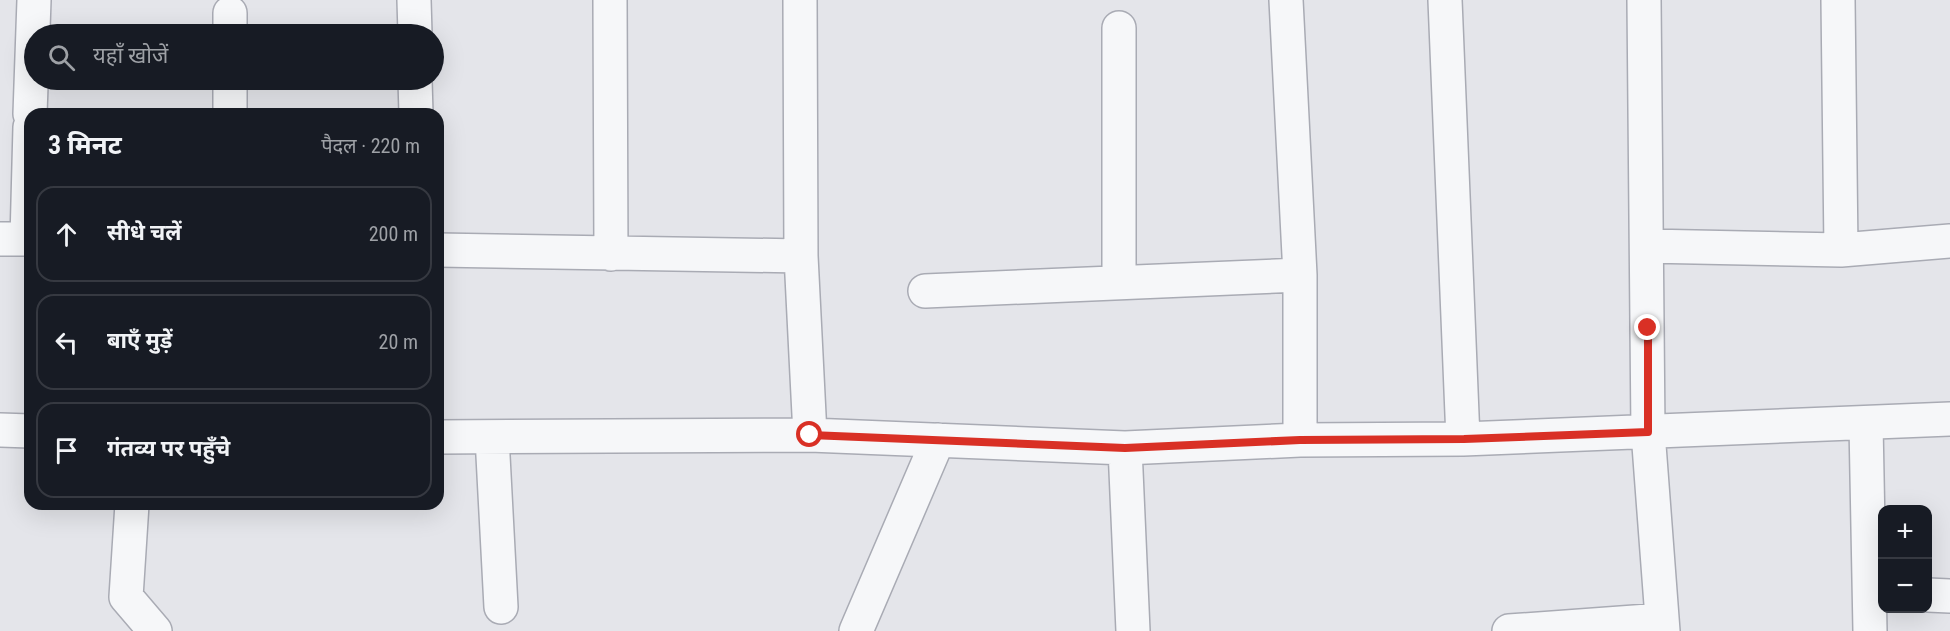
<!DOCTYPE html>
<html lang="hi">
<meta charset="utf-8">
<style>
body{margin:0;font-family:"Roboto Condensed","Noto Sans Devanagari",sans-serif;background:#20242c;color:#f1f3f6}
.controls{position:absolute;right:18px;bottom:18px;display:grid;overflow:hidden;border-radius:12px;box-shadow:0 6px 24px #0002}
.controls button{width:54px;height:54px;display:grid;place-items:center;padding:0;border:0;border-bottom:2px solid #363941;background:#171b24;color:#f1f3f6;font:30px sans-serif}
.stop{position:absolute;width:18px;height:18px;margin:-14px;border:4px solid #d93025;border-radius:50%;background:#fff}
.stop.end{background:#d93025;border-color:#fff;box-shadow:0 2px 6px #0008}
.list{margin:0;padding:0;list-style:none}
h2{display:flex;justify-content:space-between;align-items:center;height:78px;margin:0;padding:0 24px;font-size:26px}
h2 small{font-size:20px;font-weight:400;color:#9ea1a6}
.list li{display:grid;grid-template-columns:39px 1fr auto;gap:18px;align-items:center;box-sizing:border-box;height:96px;margin:0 12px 12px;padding:0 12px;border:2px solid #363941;border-radius:18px}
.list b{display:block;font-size:22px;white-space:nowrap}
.list em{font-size:20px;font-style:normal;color:#9ea1a6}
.icon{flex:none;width:33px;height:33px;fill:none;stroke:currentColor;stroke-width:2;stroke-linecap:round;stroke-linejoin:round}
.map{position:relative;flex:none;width:1950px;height:631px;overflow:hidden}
.search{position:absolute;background:#171b24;box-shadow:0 6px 24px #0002;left:24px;top:24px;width:420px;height:66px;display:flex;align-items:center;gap:15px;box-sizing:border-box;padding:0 21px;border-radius:33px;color:#9ea1a6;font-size:22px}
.panel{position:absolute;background:#171b24;box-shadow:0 6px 24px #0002;left:24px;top:108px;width:420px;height:402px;border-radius:18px}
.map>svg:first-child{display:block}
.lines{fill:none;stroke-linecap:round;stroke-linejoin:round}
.minor-casing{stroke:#a9abb4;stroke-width:36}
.minor{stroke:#f6f7f9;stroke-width:33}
.route{stroke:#d93025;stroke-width:8}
</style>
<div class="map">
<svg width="1950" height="631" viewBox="0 0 1950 631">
<rect width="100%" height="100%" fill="#e4e5ea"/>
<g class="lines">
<defs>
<path id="minor" d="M414,0L415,34
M610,0L611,254
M800,0L801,256
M1286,0L1300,275V440
M1445,0L1463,439
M1644,0L1648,432L1663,631
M1838,0L1841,250L1950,241
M230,34V13
M415,80L416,114
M30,114L34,0
M230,114V80
M0,239H30
M27,239L30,127
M1647,246L1841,250
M438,250L801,256L810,435L1125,448L1300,440L1463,439L1950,419
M1119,281V28
M925,291L1300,275
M1866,424L1870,631
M0,430L30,431
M438,437L810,435
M492,437L501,607
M1125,448L1133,631
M132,504L126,597L155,631
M1928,595L1950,596
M856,631L938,440
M1509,631L1662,620"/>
</defs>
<!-- minor casing -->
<use href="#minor" class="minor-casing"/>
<!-- minor -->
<use href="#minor" class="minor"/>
</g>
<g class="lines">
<!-- route -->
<path class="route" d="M810,435L1125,448L1300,440L1464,439L1648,432V328"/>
</g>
</svg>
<div class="controls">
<button>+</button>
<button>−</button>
</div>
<div class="stop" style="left:810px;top:435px"></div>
<div class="stop end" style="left:1648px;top:328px"></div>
<div class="search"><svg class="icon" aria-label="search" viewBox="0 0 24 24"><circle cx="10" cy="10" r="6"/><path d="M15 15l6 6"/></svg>यहाँ खोजें</div>
<section class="panel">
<h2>3 मिनट<small>पैदल · 220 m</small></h2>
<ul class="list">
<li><svg class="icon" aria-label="ahead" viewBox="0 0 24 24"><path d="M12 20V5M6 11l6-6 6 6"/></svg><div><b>सीधे चलें</b></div><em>200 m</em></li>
<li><svg class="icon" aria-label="left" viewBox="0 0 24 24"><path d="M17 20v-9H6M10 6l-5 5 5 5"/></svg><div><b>बाएँ मुड़ें</b></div><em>20 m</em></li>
<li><svg class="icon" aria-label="arrive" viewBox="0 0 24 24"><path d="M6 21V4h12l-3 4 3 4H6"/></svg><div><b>गंतव्य पर पहुँचे</b></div></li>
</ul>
</section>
</div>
